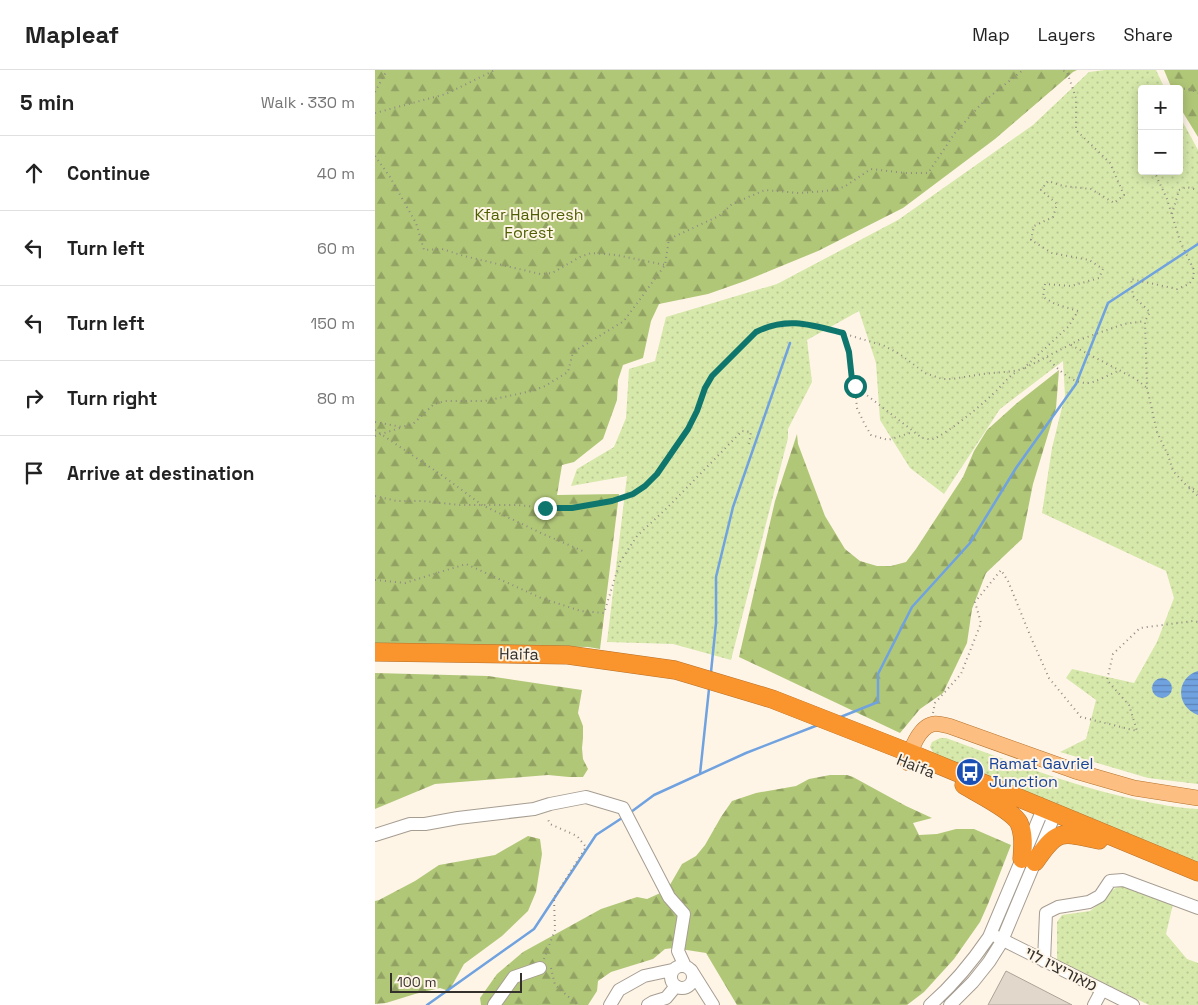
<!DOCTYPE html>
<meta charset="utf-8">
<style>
body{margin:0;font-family:"Space Grotesk","Noto Sans Hebrew",sans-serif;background:#f2f2f2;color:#222}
.controls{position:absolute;right:15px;top:15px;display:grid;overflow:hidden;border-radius:5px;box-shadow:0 2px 12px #0003}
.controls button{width:45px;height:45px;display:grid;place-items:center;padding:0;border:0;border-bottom:1px solid #e0e0e0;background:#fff;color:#222;font:25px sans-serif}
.scale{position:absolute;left:15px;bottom:12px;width:132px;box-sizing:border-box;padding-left:5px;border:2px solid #34302b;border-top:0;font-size:14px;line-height:18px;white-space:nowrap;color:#34302b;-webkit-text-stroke:4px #fef5e7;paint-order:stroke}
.stop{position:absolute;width:15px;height:15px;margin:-11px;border:4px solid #0f766e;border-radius:50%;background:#fff}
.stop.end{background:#0f766e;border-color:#fff;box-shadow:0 1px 5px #0008}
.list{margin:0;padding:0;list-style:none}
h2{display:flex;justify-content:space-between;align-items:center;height:65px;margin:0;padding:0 20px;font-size:21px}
h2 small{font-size:16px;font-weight:400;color:#767676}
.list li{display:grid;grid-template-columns:32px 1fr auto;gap:15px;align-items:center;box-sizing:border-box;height:75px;padding:0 20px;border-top:1px solid #e0e0e0}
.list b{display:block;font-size:19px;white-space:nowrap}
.list em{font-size:16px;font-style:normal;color:#767676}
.icon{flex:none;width:28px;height:28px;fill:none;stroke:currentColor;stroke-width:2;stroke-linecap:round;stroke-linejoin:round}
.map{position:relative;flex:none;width:823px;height:935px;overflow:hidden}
header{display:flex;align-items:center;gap:30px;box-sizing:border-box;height:70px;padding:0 25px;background:#fff;border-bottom:1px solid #e0e0e0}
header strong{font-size:24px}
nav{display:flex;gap:28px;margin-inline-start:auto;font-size:18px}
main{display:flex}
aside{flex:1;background:#fff}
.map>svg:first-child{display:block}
.grass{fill:url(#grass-dots)}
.forest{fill:url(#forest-firs)}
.water{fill:url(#water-rules)}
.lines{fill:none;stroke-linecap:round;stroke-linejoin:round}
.stream{stroke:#70a2e0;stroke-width:2.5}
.building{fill:#e2d7cb;stroke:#ada296}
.minor-casing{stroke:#a69d91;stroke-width:14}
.major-casing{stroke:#b5712c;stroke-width:16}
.highway-casing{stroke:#b5712c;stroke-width:19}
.path{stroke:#918b82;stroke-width:2;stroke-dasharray:1 4;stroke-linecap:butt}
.minor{stroke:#fff;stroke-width:12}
.major{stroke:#fcbf81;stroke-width:15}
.highway{stroke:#fa942d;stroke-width:18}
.route{stroke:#0f766e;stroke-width:6}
.labels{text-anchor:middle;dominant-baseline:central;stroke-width:4;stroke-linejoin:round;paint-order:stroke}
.park-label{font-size:16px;fill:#4f6003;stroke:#fef5e7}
.street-label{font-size:16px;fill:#34302b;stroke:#fef5e7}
.transit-label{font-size:16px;fill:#164399;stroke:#fef5e7;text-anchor:start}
</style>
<header>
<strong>Mapleaf</strong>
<nav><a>Map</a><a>Layers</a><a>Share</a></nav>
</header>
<main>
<aside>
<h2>5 min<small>Walk · 330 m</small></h2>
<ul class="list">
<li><svg class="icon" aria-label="ahead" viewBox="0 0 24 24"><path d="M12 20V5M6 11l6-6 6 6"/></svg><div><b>Continue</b></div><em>40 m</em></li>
<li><svg class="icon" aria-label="left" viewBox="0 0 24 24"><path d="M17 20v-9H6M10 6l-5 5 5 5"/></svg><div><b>Turn left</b></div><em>60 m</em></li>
<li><svg class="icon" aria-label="left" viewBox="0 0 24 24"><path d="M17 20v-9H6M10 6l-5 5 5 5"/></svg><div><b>Turn left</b></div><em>150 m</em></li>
<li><svg class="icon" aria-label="right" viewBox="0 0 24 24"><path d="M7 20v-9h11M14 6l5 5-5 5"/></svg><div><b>Turn right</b></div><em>80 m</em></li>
<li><svg class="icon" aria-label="arrive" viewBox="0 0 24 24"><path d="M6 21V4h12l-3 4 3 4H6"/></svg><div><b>Arrive at destination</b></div></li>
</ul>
</aside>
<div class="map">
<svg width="823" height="935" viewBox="0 0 823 935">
<defs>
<pattern id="grass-dots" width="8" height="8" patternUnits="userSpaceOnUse" patternTransform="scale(1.25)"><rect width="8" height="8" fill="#d6e8aa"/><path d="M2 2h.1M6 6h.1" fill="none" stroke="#b8c792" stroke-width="1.8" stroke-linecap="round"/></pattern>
<pattern id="forest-firs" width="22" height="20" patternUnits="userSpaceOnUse" patternTransform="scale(1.25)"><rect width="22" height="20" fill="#b1c778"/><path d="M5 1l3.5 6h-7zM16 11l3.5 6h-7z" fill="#91a263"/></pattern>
<pattern id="water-rules" width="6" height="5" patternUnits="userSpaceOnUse" patternTransform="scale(1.25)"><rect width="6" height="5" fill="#70a2e0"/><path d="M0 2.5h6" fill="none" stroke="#5d84b6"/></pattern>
</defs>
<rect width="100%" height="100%" fill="#fef5e7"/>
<!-- grass -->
<path class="grass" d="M730,0H781L790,19H767V101H804V45L823,80V714L773,708L685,682L711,669L721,630L691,608L697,599L759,613L782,572L799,528L791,501L667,443L677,378L690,325L688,291L625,339L569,424L535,398L505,350L501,293L484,241L432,270L437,312L413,359V368L356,590L298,574L232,572L252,406L196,416L202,399L239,377L251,348L254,299L280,291L291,247L402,214L523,150L658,55L714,2Z
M565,668H571C634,691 697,716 763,730C783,734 802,738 823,739V792L559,684L555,677L557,672Z
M747,815L798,834L791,864L812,889L823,893V935H774L682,890V852L687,845L715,841L729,830L737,820Z"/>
<!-- forest -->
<path class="forest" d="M0,0H702L698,2L620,69L528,138L443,181L370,211L333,224L284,234L276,251L268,288L248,295L243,310L242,330L228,369L199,392L187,395L182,425L244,424L225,579L213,577L0,574Z
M789,0H823V67L804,36V19H797Z
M684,300L681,338L658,414L647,469L611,503L597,539L592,573L568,623L545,639L525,663L364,587L400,431L422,364L423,374L450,446L470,479L485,491L502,496H516L531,492L541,479L588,407L599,381L612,360L642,333Z
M0,603L113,606L207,620L203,643L208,656V668L207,678L208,689L213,699L208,707H194L173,705L60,714L0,739Z
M455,705H472L478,707L531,736L557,748L538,753L544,765L562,764L581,759H599L636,775L613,834L605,852L579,889L549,922L532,935H362L331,883L299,878L290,879L278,889L236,902L223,911L222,921L213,935H106L105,928L122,904L148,882L226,839L262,827L272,829L292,820L307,794L321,786L330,775L346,747L357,731L381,723L421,716L434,709Z
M153,766L165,769L167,784L161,822L153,841L127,866L89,894L74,921L65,918L40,924L11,933L0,934V831L4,830L40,811L64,795L120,785Z"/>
<!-- water -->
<path class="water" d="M823,601V645C801,637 800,608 823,601Z
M777 618a10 10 0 1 1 20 0a10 10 0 1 1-20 0Z"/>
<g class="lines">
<!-- stream -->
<path class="stream" d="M336,602L341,553V507L358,437L415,273
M463,648L503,632V604L537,537L595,473L641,398L701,314L733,233L823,174
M325,704L334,619
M256,742L279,725L371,683L443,655
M52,935L159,859L221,765L247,748"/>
</g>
<!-- building -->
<path class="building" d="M631,901L697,935H613Z"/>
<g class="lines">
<defs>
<path id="minor" d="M0,765L35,754H50L83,748L159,739L175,734L211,727L248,738L294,827L309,844L303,881L310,896
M622,867L758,935
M669,891L671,843L683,837L714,832L725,826L735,811L748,810L823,838
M296 907a11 11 0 1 1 22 0a11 11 0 1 1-22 0Z
M316,900L338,935
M119,935L139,907L165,898
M235,935L244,920L269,906L297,900
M273,935L278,932L291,928L301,916
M555,935C578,915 597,892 614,867L665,746L674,740L677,751L626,873L614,892L598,912L575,935
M719,935L727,920"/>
<path id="major" d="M533,693C535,680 544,657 558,654C563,653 569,655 574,656L700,701L759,718L823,728"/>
<path id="highway" d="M0,582L193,585L300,600L397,629L535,683L823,802
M589,715C603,724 637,740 644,753C649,764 648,777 647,789
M660,792C683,758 686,762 724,770"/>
</defs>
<!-- minor casing -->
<use href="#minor" class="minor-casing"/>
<!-- major casing -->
<use href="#major" class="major-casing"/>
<!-- highway casing -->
<use href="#highway" class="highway-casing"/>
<!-- path -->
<path class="path" d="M804,20L812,18L823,23
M0,22L12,0
M0,43L71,24L120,0
M767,43C762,55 763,69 767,80
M0,86L15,107L41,153L49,180L67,179L89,186L165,204L177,203L205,187L216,183L241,185L290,195
M779,101L792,129L805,171L819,200L818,209L814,214L802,219L756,209L758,226L775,242L770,251L772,318L782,362L793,385L798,401L812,416L823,421
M797,144L804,120L811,117L823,120
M468,263L473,282L477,309L480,316L547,368C550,368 554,370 558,369C572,364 612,331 623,319C630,312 634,306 643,301
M696,275L761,309L772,318
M672,287C681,298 696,313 712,313C717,314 738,303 745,300
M650,298L704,270L749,254L770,251
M480,318L482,338L489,353L496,365L513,370L538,362
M0,352L27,357L38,354L59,334L70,331H110L157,321L170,316L193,302L198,282L249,251L290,195L294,169L344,146L357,134L390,120L424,123L451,121L469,117L496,99L530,103H553L580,63L608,32L648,0
M0,360L68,406L107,435L166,463L210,482
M0,366L25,358
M814,418L823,426
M0,426L22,431H48L85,435H143L170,438H197L237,431L258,424L270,416L282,404L313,359L322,341L330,318L337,307L381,262L390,257L409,252L440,255L510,276L526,285L550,303L567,309H577L608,304L639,301L648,299L693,257L703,241L680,234L668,227L670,214L696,216L724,208L728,199L714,190L677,183L656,170L659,156L678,147L682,134L666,120L673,111L688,116L716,119L739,133L749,125L735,93L701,60V28L692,2L687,0
M0,510L30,513L91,494L166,528L206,541L229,543L245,492L262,466L293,437L367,361L376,362L374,374
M558,643L560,633L586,604L606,553L600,532L626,500L633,511L657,570L674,608L706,647L762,661L754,635L732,610L738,584L765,558L818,551L823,552
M169,889L180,860L179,828L211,777L202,766L175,754L172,747
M176,898L180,915L203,935"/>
<!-- minor -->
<use href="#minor" class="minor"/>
<!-- major -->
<use href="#major" class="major"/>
<!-- highway -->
<use href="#highway" class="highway"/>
</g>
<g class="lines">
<!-- route -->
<path class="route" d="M170,438H197L237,431L258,424L270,416L282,404L313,359L322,341L330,318L337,306L381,262C412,246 437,255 468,263L474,282L477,310L480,316"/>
</g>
<!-- icons -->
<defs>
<symbol id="bus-disc" viewBox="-11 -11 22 22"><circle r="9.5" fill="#1a4fb4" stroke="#fef5e7"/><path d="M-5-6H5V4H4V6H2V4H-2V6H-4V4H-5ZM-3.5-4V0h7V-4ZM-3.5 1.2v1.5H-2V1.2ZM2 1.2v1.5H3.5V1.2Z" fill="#fff"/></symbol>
</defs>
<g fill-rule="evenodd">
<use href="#bus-disc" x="579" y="686" width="32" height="32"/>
</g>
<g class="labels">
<!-- park labels -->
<g class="park-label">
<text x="154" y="144">Kfar HaHoresh<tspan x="154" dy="18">Forest</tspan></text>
</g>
<!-- street labels -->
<g class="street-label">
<text transform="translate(144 584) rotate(1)">Haifa</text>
<text transform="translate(541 696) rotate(22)">Haifa</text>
<text transform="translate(686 899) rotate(27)">מאוריציו לוי</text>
</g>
<!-- transit labels -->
<g class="transit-label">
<text x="614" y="693">Ramat Gavriel<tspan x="614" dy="18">Junction</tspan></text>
</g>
</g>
</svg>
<div class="controls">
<button>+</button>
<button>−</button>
</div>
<div class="scale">100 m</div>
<div class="stop" style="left:480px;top:316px"></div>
<div class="stop end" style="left:170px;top:438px"></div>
</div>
</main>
